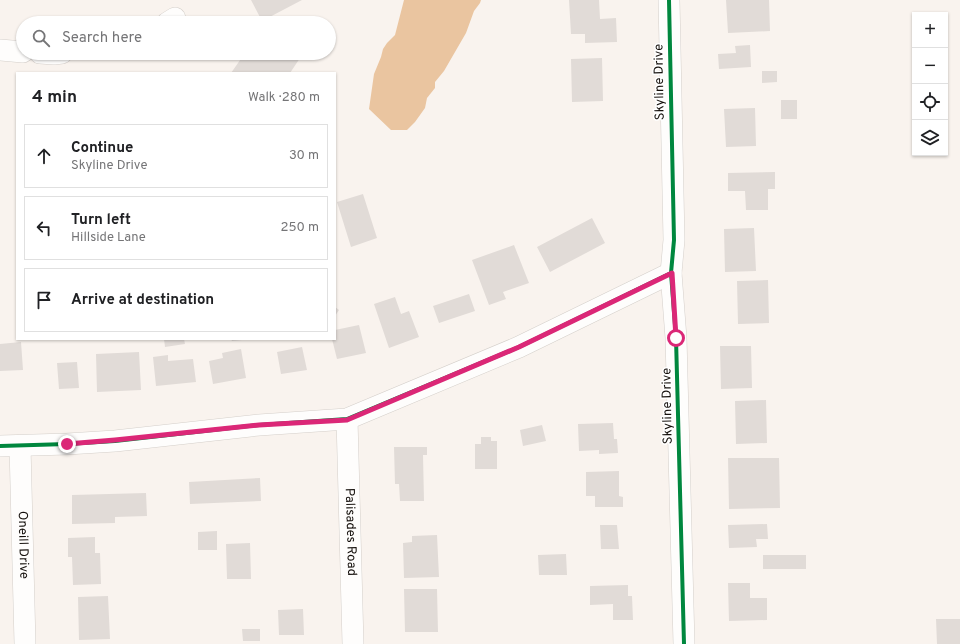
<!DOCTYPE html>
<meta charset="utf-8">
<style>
body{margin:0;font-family:Overpass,sans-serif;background:#f2f2f2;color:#202124}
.controls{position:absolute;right:12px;top:12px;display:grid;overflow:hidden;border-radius:0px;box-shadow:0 1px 3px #0004}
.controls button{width:36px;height:36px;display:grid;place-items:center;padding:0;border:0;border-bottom:1px solid #e0e0e0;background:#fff;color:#202124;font:20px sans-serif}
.stop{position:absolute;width:12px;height:12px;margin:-9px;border:3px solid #db2777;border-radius:50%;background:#fff}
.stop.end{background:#db2777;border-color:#fff;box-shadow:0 1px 4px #0008}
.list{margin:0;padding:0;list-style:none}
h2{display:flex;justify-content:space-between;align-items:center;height:52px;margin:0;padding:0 16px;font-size:17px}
h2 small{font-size:13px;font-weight:400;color:#757577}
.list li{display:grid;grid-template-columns:26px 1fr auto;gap:12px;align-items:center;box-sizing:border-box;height:64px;margin:0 8px 8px;padding:0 8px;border:1px solid #e0e0e0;border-radius:0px}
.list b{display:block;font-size:15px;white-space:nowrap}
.list p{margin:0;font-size:13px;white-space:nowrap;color:#757577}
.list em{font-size:13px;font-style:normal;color:#757577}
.icon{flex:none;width:22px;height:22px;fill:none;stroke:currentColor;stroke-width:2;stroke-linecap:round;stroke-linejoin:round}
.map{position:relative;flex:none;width:960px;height:644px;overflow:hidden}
.search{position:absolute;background:#fff;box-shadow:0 1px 3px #0004;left:16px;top:16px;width:320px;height:44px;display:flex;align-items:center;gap:10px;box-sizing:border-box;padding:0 14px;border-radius:22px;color:#757577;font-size:15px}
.panel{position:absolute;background:#fff;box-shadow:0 1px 3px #0004;left:16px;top:72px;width:320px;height:268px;border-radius:0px}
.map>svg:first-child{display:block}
.water{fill:#eac5a0}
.building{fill:#e1dbd7}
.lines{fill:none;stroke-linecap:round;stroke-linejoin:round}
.minor-casing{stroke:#d4cfca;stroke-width:22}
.minor{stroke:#fefdfc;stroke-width:21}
.cycleway-casing{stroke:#fff;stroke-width:6}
.cycleway{stroke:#00873e;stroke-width:4}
.route{stroke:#db2777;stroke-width:5}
.labels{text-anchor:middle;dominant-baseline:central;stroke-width:3;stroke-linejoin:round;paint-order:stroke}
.street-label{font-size:13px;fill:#140f0b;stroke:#fff}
</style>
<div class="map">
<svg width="960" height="644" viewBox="0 0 960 644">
<rect width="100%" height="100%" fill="#f9f3ee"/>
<!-- water -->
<path class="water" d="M404,0H481L480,3L474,11L466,33L444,71L435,82V88L427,98L425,108L415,122L407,130H391L369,109L374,74L381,57L383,49L387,43L395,35Z"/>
<!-- building -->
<path class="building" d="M251,0H302L262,21Z
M569,0H599L600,19L616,18L617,42L585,43V34H571Z
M726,0H769L770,31L728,33Z
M750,45L751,67L719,69L718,54L736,53L735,46Z
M245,53H292L300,58L290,73H231Z
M602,58L603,101L572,102L571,59Z
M762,71H777V82L762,83Z
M781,100H797V119H781Z
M755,108L756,146L726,147L724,109Z
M775,172V189H768V210H746L745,191H728V173Z
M363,194L377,238L351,247L337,202Z
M592,218L605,243L550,272L537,247Z
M754,228L756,271L725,272L724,229Z
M514,245L529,283L503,292L506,299L489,305L472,260Z
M768,280L769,323L738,324L737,281Z
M469,294L475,311L439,323L433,306Z
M395,297L401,314L409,311L419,337L389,348L374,304Z
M335,307L339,310L335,316Z
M359,325L366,353L337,359L332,339H335V330Z
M164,339H184L185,344L165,347Z
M231,339H242V340L232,341Z
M21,342L23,370L0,371V344Z
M720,346H751L752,388L721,389Z
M302,347L307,370L281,374L277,352Z
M241,349L246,378L213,384L209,361L223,358L222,353Z
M139,352L141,390L97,392L96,354Z
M168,355V361L193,359L196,382L156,386L153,357Z
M77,362L79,388L59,389L57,363Z
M766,400L767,443L736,444L735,401Z
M613,423L614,439H617L618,453L599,454V450L579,451L578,424Z
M542,425L546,441L523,446L520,430Z
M481,437H491V441H497V469H475V444H481Z
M394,447H427V455H423L424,501H400L399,484H395Z
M728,458H779L780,508L729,509Z
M619,471V496L623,497V507H595V496H586V472Z
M260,478L261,501L190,504L189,482Z
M146,493L147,516L115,517V523L72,524V495Z
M767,524L768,539H756L757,547L729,548L728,525Z
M600,525H617L619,549H601Z
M217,531V550H198V532Z
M437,535L439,577L404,578L403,543L412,542V536Z
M95,537V553H100L101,584L73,585L72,557H68V538Z
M250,543L251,579H227L226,544Z
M566,554L567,575H539L538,555Z
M763,555H806V569H763Z
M728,583H750V598H767V620L729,621Z
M628,585V596H632L633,620H613V604L590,605V586Z
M404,589H437L438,632H405Z
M108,596L110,639L79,640L78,597Z
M303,609L304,635H279L278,610Z
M936,619H960V644H937Z
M242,629H260V641H243Z"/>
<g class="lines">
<defs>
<g id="minor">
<path d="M669,0L674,240L671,273L676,338L684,644"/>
<path d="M167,23L175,18"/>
<path d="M0,50L23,52"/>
<path d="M40,53L54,54L62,53"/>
<path id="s1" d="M347,419L353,644"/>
<path d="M0,446L67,444L115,441L259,425L347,419L519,347L671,273"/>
<path id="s2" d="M20,446L25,644"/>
</g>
</defs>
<!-- minor casing -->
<use href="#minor" class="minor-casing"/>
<!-- minor -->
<use href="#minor" class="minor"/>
<defs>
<path id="cycleway" d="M669,0L674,240L671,273L676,338L684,644
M0,446L67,444L115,441L259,425L347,419L519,347L671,273"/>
</defs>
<!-- cycleway casing -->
<use href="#cycleway" class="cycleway-casing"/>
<!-- cycleway -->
<use href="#cycleway" class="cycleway"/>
</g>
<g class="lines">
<!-- route -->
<path class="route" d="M67,444L115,440L259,425L347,420L519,347L672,273L676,338"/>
</g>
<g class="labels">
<!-- street labels -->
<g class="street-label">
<text transform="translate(660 82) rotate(-91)">Skyline Drive</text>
<text transform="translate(668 406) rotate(-91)">Skyline Drive</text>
<text stroke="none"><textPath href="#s1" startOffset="113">Palisades Road</textPath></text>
<text stroke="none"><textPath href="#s2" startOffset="99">Oneill Drive</textPath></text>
</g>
</g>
</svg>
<div class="controls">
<button>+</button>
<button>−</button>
<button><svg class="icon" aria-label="locate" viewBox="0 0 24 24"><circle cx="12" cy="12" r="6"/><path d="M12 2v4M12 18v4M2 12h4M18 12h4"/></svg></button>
<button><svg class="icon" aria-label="layers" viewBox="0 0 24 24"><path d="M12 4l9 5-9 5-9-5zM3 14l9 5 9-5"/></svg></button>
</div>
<div class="stop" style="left:676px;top:338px"></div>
<div class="stop end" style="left:67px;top:444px"></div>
<div class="search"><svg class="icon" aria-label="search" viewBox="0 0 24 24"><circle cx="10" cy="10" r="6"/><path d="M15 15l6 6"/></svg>Search here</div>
<section class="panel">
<h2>4 min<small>Walk · 280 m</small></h2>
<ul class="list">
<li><svg class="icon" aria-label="ahead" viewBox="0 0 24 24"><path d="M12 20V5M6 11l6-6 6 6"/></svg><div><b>Continue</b><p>Skyline Drive</p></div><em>30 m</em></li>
<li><svg class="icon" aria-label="left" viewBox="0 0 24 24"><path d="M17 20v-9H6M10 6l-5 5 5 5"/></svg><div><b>Turn left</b><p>Hillside Lane</p></div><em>250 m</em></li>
<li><svg class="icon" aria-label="arrive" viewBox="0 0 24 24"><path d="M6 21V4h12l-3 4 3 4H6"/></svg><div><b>Arrive at destination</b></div></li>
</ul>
</section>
</div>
